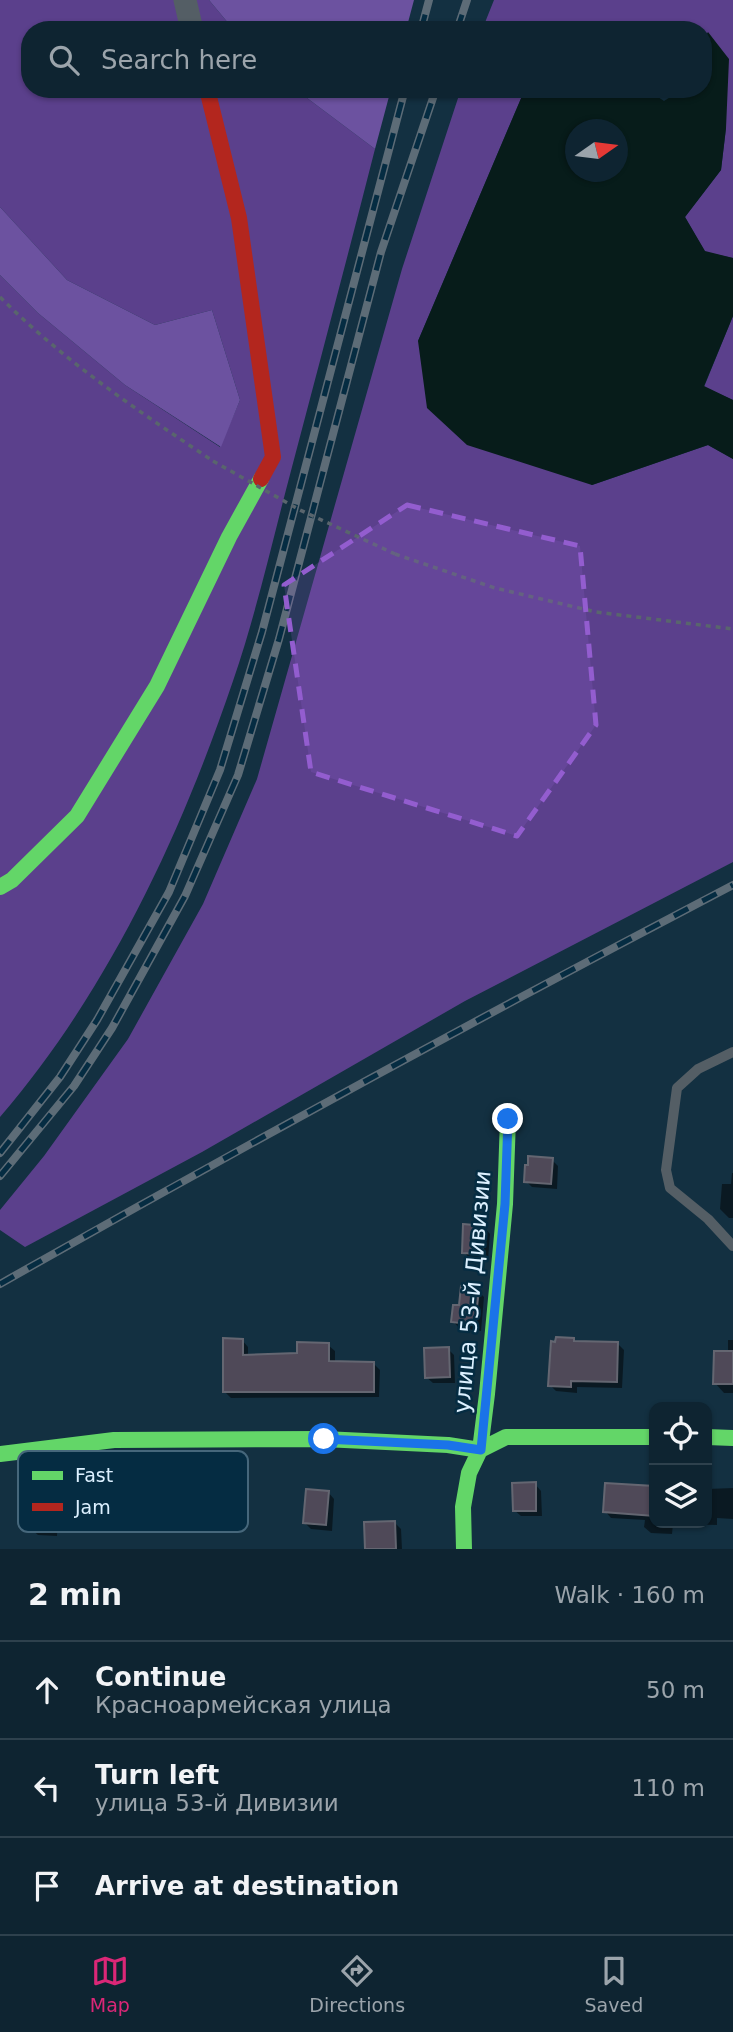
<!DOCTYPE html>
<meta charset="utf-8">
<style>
body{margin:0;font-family:"DejaVu Sans",sans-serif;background:#172c39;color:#f1f3f6}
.controls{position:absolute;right:21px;bottom:21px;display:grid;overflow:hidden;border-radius:14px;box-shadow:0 2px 5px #0004}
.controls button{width:63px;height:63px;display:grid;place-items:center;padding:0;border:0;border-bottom:2px solid #2e414d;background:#0e2431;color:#f1f3f6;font:35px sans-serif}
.compass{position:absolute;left:565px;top:119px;width:63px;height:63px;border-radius:50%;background:#0e2431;box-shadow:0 2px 5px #0004;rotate:76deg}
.stop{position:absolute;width:21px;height:21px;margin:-16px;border:5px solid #1a73e8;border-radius:50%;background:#fff}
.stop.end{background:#1a73e8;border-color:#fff;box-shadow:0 2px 7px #0008}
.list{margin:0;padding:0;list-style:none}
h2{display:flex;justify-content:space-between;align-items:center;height:91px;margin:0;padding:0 28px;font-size:30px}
h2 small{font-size:23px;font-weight:400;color:#9ba4ab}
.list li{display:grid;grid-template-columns:46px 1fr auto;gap:21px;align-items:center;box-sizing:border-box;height:98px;padding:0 28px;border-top:2px solid #2e414d}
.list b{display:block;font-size:26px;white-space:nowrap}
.list p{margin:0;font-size:23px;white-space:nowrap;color:#9ba4ab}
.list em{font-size:23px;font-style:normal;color:#9ba4ab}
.icon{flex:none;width:38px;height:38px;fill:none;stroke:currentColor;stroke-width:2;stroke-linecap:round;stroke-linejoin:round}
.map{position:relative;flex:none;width:733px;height:1549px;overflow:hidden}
.search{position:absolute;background:#0e2431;box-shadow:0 2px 5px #0004;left:21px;right:21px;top:21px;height:77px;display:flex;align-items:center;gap:18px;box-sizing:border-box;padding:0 24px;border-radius:28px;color:#9ba4ab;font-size:26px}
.sheet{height:385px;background:#0e2431}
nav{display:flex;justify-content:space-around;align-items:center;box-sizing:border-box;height:98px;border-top:2px solid #2e414d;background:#0e2431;font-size:19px;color:#9ba4ab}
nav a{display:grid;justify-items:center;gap:4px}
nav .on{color:#db2777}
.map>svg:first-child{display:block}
.green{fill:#5b408c}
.forest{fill:#6c52a0}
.water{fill:#071c1a;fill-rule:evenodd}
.shadow{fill:#0007}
.building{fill:#4f4958;stroke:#646671;stroke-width:2}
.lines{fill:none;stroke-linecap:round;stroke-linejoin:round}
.path{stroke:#59656d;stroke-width:3.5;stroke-dasharray:5 5;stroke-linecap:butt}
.lane{stroke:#545e65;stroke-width:10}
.street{stroke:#545e65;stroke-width:23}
.fast{stroke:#63d668;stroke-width:16}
.jam{stroke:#b3261e;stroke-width:16}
.rail-casing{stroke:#5d6c77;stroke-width:8}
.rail{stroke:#052c42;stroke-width:5;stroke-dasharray:16;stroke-linecap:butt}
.path-bridge{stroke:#59656d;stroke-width:3.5;stroke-dasharray:5 5;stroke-linecap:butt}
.route{stroke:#1a73e8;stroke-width:9}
.marked{fill:#935dcf;fill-opacity:0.2;stroke:#935dcf;stroke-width:5;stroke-dasharray:14 9;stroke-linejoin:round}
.labels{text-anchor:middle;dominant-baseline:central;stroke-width:5;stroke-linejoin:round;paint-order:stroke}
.street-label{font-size:23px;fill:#dcf0ff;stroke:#052c42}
.key{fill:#052c42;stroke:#46677b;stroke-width:2}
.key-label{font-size:19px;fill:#dcf0ff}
</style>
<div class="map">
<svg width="733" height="1549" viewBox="0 0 733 1549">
<rect width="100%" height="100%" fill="#133041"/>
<!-- green -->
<path class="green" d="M0,0H209L234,30H30V89H295L375,149C348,255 320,361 292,467C273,538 257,611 233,681C180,837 108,991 0,1117V275L38,313L125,385L220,447L240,400L212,310L155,325L67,280L0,207Z
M494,0H733V258L705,252L685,217L721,170L726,128L707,33L703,40V30H482Z
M461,89H525L418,341L592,485L708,445L733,459V862L465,1001L202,1152L25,1247L0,1230V1210L44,1156L128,1039L203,904L257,779L402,269Z
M733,316V400L704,387Z"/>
<!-- forest -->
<path class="forest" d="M209,0H414L406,30H234Z
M295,89H391L375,149Z
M0,207L67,280L155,325L212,310L240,400L221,447L125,385L38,313L0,275Z"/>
<!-- water -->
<path class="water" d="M708,32L729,59L726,128L721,170L685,217L705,251L733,258V316L704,386L733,400V459L708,445L592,485L467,445L427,408L418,341L525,89H646L664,101L683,89H703V40ZM576,130H618V172H576Z"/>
<!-- shadow -->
<path class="shadow" d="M552,1160L558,1166L557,1189L532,1187L526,1181Z
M732,1173H733V1218H729L720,1209L722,1184H731Z
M484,1227L490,1234L488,1260L470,1259L464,1252Z
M478,1291L484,1297L481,1331L459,1328L453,1321L460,1307Z
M242,1340L248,1347V1356L298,1355L328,1345L335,1351V1362L374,1364L380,1370L379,1397L231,1398L225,1392Z
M574,1340L576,1343H617L624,1350L622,1388L577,1387V1393L556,1391L550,1385Z
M728,1340H733V1393H724L715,1383L728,1353Z
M448,1349L454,1355L455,1383H433L426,1377Z
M535,1484L541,1491L542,1516H521L514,1510Z
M607,1485L654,1487V1523H707V1489L733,1488V1519L717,1518V1525L673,1524L672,1534L651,1533L644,1527L645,1520L611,1518L605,1511Z
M53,1488L59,1495L57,1536L38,1535L31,1529Z
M328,1492L334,1499L332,1531L311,1529L305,1523Z
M395,1523L401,1529L402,1549H366Z"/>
<!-- building -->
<path class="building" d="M528,1156L553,1158L551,1184L524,1182L525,1165H528Z
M463,1224L485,1226L482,1254L462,1253Z
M461,1286L479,1289L475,1325L451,1322L453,1305H459Z
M556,1337L574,1338V1341L618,1342L617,1382L571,1381V1387L548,1386L551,1341L555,1342Z
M223,1338L243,1339V1355L297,1353V1342L329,1343V1361L374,1362V1392H223Z
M449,1347L450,1377L425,1378L424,1348Z
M714,1351H733V1384H713Z
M536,1482V1511H513L512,1483Z
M605,1483L654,1486V1516L603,1512Z
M306,1489L329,1491L326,1525L303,1523Z
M395,1521L396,1549H365L364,1522Z"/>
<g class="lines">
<!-- path -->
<path class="path" d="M0,297C64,361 138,411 213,461
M395,554L495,588L596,612L733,629"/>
<!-- lane -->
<path class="lane" d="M733,1052L698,1069L677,1088L666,1170L670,1188L708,1219L733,1246"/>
<!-- street -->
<path class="street" d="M185,0L192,30"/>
<!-- fast -->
<path class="fast" d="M0,887L12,880L77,816L157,686L229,537L261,479
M707,1437L733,1438
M0,1454L114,1440L324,1439L448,1445L480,1450L506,1437H654
M464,1549L463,1507L469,1473L480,1450L487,1394L505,1204L508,1119"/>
<!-- jam -->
<path class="jam" d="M207,89L239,218L273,457L261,479"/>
<defs>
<path id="rail" d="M421,30L429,0
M457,30L467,0
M0,1153L60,1077L97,1020L169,892L220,770L262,632L405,89
M0,1176L74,1086L112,1028L185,896L238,775L279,639L381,252L436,89
M0,1284C242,1147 486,1014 733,885"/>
</defs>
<!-- rail casing -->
<use href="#rail" class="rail-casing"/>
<!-- rail -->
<use href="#rail" class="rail"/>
<!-- path-bridge -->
<path class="path-bridge" d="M213,461L300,510L395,554"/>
</g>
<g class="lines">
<!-- route -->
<path class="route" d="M324,1439L448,1445L481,1450L505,1204L508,1119"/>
</g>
<!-- marked area -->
<path class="marked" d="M407,505L580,546L596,725L517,836L311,772L284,585Z"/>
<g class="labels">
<!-- street labels -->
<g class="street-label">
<text transform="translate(472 1292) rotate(-85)">улица 53-й Дивизии</text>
</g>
</g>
<!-- legend -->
<rect x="18" y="1451" width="230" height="81" rx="10" class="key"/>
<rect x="32" y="1471" width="31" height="9" fill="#63d668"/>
<rect x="32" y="1503" width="31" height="8" fill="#b3261e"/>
<g class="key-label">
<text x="75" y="1482">Fast</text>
<text x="75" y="1514">Jam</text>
</g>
</svg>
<div class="controls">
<button><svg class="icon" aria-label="locate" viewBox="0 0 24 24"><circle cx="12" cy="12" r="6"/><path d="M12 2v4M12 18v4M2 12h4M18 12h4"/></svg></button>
<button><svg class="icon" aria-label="layers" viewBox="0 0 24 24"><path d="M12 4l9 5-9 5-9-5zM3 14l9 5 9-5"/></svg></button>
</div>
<svg class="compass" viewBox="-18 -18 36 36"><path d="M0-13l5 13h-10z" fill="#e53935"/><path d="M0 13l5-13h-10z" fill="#9ba4ab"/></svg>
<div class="stop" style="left:324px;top:1439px"></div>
<div class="stop end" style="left:508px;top:1119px"></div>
<div class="search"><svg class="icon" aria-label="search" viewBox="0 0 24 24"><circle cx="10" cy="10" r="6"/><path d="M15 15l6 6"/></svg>Search here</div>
</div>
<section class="sheet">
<h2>2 min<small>Walk · 160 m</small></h2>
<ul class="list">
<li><svg class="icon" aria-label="ahead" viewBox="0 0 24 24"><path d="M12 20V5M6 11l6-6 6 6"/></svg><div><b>Continue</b><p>Красноармейская улица</p></div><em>50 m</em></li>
<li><svg class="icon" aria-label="left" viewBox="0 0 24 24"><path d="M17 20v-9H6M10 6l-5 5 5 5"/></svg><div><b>Turn left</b><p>улица 53-й Дивизии</p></div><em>110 m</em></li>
<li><svg class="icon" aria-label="arrive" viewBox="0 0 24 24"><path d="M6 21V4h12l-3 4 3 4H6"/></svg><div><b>Arrive at destination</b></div></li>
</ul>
</section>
<nav>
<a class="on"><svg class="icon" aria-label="map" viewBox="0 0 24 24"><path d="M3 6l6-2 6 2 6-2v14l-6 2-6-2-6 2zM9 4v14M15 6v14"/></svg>Map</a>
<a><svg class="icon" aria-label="directions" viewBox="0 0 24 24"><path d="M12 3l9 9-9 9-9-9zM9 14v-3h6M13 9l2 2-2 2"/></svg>Directions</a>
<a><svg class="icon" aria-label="saved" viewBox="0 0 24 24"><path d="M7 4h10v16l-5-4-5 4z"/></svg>Saved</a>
</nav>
